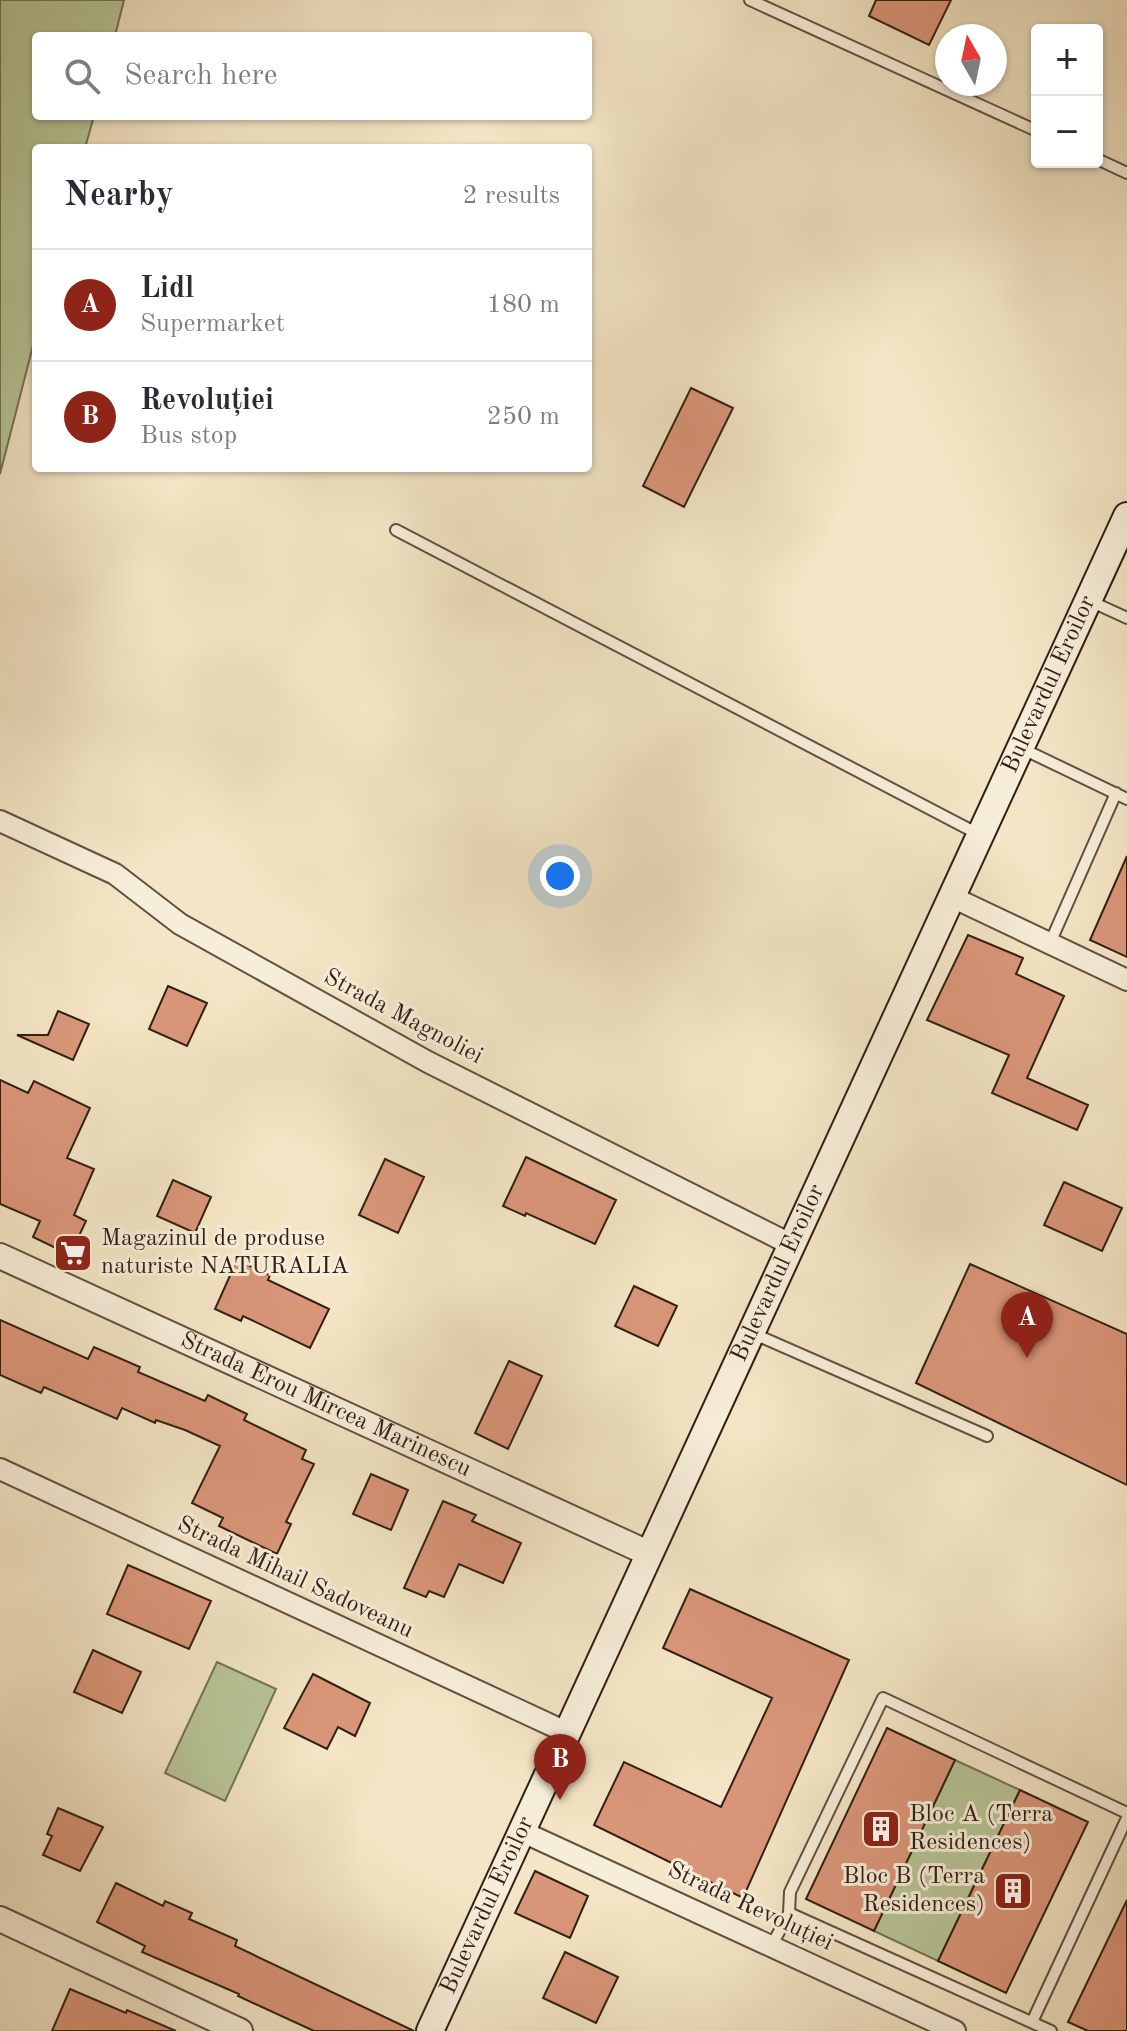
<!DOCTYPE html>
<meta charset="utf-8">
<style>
body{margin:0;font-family:"Old Standard TT",serif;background:#f7f7f7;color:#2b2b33}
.controls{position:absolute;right:24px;top:24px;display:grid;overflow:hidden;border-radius:8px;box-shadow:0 2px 6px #0004}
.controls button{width:72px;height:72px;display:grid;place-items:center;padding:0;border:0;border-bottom:2px solid #e1e1e2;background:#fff;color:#2b2b33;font:40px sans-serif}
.compass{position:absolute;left:935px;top:24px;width:72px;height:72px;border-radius:50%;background:#fff;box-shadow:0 2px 6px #0004;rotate:351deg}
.you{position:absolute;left:560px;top:876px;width:28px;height:28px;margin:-20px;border:6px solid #fff;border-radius:50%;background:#1a73e8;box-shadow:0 0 0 12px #1a73e833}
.badge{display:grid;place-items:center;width:52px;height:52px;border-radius:50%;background:#8f2418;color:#fff;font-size:26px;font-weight:700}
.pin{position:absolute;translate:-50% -66px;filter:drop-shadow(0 2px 4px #0008)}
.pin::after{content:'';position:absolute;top:42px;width:28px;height:24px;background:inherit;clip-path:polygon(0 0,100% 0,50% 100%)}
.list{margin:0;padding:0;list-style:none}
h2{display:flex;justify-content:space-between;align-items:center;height:104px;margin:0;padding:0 32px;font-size:34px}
h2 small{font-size:26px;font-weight:400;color:#7c7c81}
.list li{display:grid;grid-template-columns:52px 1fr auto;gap:24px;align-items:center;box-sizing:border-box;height:112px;padding:0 32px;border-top:2px solid #e1e1e2}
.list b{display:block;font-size:30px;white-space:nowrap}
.list p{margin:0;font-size:26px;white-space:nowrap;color:#7c7c81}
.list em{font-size:26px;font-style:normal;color:#7c7c81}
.icon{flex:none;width:44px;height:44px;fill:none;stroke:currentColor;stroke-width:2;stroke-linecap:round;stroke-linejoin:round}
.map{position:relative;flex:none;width:1127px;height:2031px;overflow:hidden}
.search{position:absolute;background:#fff;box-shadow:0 2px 6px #0004;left:32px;top:32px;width:560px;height:88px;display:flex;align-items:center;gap:20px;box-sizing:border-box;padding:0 28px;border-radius:8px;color:#7c7c81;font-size:30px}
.panel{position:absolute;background:#fff;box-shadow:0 2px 6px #0004;left:32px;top:144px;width:560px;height:328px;border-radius:8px}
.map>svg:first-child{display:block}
.green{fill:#b7c597;stroke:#747256;stroke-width:2}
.building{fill:#da9679;stroke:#321f15;stroke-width:2}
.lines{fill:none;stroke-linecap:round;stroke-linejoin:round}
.service-casing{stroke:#625041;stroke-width:14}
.minor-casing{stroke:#625041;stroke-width:24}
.tertiary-casing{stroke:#625041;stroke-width:28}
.secondary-casing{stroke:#321f15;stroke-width:30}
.service{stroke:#f7eed9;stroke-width:10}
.minor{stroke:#f7eed9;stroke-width:20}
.tertiary{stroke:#f7eed9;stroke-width:24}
.secondary{stroke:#f7eed9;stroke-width:26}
.labels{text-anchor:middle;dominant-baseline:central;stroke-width:6;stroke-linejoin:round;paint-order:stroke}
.street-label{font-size:24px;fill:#321f15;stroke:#f7eed9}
.poi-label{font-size:24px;fill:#321f15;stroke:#f7eed9;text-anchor:start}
</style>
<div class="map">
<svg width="1127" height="2031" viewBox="0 0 1127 2031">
<rect width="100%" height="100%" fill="#f3e5c5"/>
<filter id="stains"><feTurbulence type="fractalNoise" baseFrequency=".0025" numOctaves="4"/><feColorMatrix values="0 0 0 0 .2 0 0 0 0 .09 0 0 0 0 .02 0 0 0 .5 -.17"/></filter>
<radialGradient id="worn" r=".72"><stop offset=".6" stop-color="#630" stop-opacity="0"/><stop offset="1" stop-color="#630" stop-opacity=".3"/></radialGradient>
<!-- green -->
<path class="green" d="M0,0H124L115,36H36V116H94L85,148H36V334L0,474Z
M217,1662L276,1689L225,1801L165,1773Z
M955,1760L1020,1790L938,1961L874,1931Z"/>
<!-- building -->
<path class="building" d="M876,0H951L929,45L869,16Z
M691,388L733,408L684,507L643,486Z
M1127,856V957L1090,940Z
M968,935L1023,958L1016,974L1064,996L1027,1078L1088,1105L1077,1130L992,1093L1009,1055L927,1020Z
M168,986L207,1003L187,1046L149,1029Z
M58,1011L89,1024L73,1060L17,1035H48Z
M0,1080L28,1093L34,1081L90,1108L67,1158L94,1169L74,1215L86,1221L70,1255L33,1237L40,1221L0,1204Z
M526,1157L616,1200L595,1244L526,1213L525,1216L503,1206Z
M385,1159L424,1177L398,1233L359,1215Z
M173,1180L211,1197L195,1233L157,1216Z
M1064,1182L1122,1208L1102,1251L1044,1225Z
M237,1260L270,1275L268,1280L329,1309L310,1348L243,1316L241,1321L215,1309Z
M970,1264L1127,1334V1485L916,1383Z
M634,1286L677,1306L658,1346L615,1326Z
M0,1320L88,1359L94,1347L140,1367L138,1372L205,1401L208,1395L247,1414L244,1420L306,1450L302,1459L314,1464L286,1522L291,1524L277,1554L219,1526L223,1518L192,1503L220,1446L185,1430L156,1420L155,1423L122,1408L117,1419L44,1387L41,1393L0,1375Z
M509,1361L542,1376L508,1449L475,1433Z
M371,1474L408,1490L391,1530L353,1514Z
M443,1501L476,1515L472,1521L521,1543L503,1583L459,1564L444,1597L429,1591L426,1597L404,1588Z
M128,1565L211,1601L189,1649L107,1614Z
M690,1589L849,1660L743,1898L594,1825L624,1762L721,1807L772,1698L663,1648Z
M93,1650L141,1672L122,1713L74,1692Z
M313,1674L370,1703L355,1736L338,1727L327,1749L284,1728Z
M887,1728L955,1760L874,1931L806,1899Z
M1020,1790L1088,1822L1006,1993L938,1961Z
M58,1808L103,1827L80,1871L43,1855L52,1836L47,1834Z
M535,1871L588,1896L570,1938L515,1913Z
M116,1883L163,1906L165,1901L192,1913L189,1919L237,1940L235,1946L414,2031H314L238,1996L239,1994L142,1952L145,1946L97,1922Z
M1127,1900V2031H1088L1068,2022Z
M565,1952L618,1977L596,2023L543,1998Z
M70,1989L126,2013L127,2010L176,2031H52Z"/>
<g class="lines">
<defs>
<path id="service" d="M750,0L1037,131
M1097,159L1127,173
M396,530L980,835
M1090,601L1127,618
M1023,749L1127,799
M1050,943L1116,793
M752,1333L987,1436
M789,1913L1051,2031
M772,1945L789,1913L790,1892L883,1698L1127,1813
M1032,2022L1127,1818"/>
<path id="minor" d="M0,821L115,874L180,924L428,1062L792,1245
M952,897L1127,980
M0,1469L568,1733
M523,1832L955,2031"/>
<g id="tertiary">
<path id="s1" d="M0,1256L650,1554"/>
<path d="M0,1919L240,2031"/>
</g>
<g id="secondary">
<path id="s2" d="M430,2031L1127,516"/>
</g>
</defs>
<!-- service casing -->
<use href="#service" class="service-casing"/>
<!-- minor casing -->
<use href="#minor" class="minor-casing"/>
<!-- tertiary casing -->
<use href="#tertiary" class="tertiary-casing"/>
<!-- secondary casing -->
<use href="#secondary" class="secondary-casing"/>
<!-- service -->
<use href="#service" class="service"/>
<!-- minor -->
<use href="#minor" class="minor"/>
<!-- tertiary -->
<use href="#tertiary" class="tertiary"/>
<!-- secondary -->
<use href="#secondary" class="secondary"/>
</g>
<!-- icons -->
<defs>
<symbol id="supermarket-square" viewBox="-11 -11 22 22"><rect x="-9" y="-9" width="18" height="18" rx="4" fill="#8f2418" stroke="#f7eed9"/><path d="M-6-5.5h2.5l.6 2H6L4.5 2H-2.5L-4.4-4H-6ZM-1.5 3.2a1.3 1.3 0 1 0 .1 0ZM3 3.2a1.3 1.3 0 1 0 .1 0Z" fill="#fff"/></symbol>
<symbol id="building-square" viewBox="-11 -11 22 22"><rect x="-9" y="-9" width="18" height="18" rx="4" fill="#8f2418" stroke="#f7eed9"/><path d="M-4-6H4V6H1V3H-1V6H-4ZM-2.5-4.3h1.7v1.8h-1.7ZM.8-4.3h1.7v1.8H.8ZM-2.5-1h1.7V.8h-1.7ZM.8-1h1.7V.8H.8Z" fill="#fff"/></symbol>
</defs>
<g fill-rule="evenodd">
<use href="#supermarket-square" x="51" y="1231" width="44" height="44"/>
<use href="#building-square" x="859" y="1807" width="44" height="44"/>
<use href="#building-square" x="991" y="1869" width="44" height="44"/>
</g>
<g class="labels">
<!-- street labels -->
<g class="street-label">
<text stroke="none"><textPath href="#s2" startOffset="1482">Bulevardul Eroilor</textPath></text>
<text transform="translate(403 1017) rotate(28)">Strada Magnoliei</text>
<text stroke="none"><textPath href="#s2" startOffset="834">Bulevardul Eroilor</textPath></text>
<text stroke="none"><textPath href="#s1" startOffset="358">Strada Erou Mircea Marinescu</textPath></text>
<text transform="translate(295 1578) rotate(25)">Strada Mihail Sadoveanu</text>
<text stroke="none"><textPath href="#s2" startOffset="138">Bulevardul Eroilor</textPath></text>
<text transform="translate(750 1907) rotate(25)">Strada Revoluției</text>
</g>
<!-- poi labels -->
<g class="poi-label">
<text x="101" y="1239">Magazinul de produse<tspan x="101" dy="28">naturiste NATURALIA</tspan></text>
<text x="909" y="1815">Bloc A (Terra<tspan x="909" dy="28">Residences)</tspan></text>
<text x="985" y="1877" text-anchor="end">Bloc B (Terra<tspan x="985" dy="28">Residences)</tspan></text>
</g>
</g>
<rect width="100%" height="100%" filter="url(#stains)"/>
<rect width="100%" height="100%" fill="url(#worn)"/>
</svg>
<div class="controls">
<button>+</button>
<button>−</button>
</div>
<svg class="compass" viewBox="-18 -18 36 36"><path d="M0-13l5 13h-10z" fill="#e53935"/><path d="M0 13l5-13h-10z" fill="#7c7c81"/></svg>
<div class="you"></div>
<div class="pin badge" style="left:1027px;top:1358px">A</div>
<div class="pin badge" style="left:560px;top:1800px">B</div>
<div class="search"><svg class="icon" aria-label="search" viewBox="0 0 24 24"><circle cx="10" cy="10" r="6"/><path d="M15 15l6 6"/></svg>Search here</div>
<section class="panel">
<h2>Nearby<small>2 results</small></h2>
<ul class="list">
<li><span class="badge">A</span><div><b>Lidl</b><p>Supermarket</p></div><em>180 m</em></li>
<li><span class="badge">B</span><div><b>Revoluției</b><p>Bus stop</p></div><em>250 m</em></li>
</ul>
</section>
</div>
